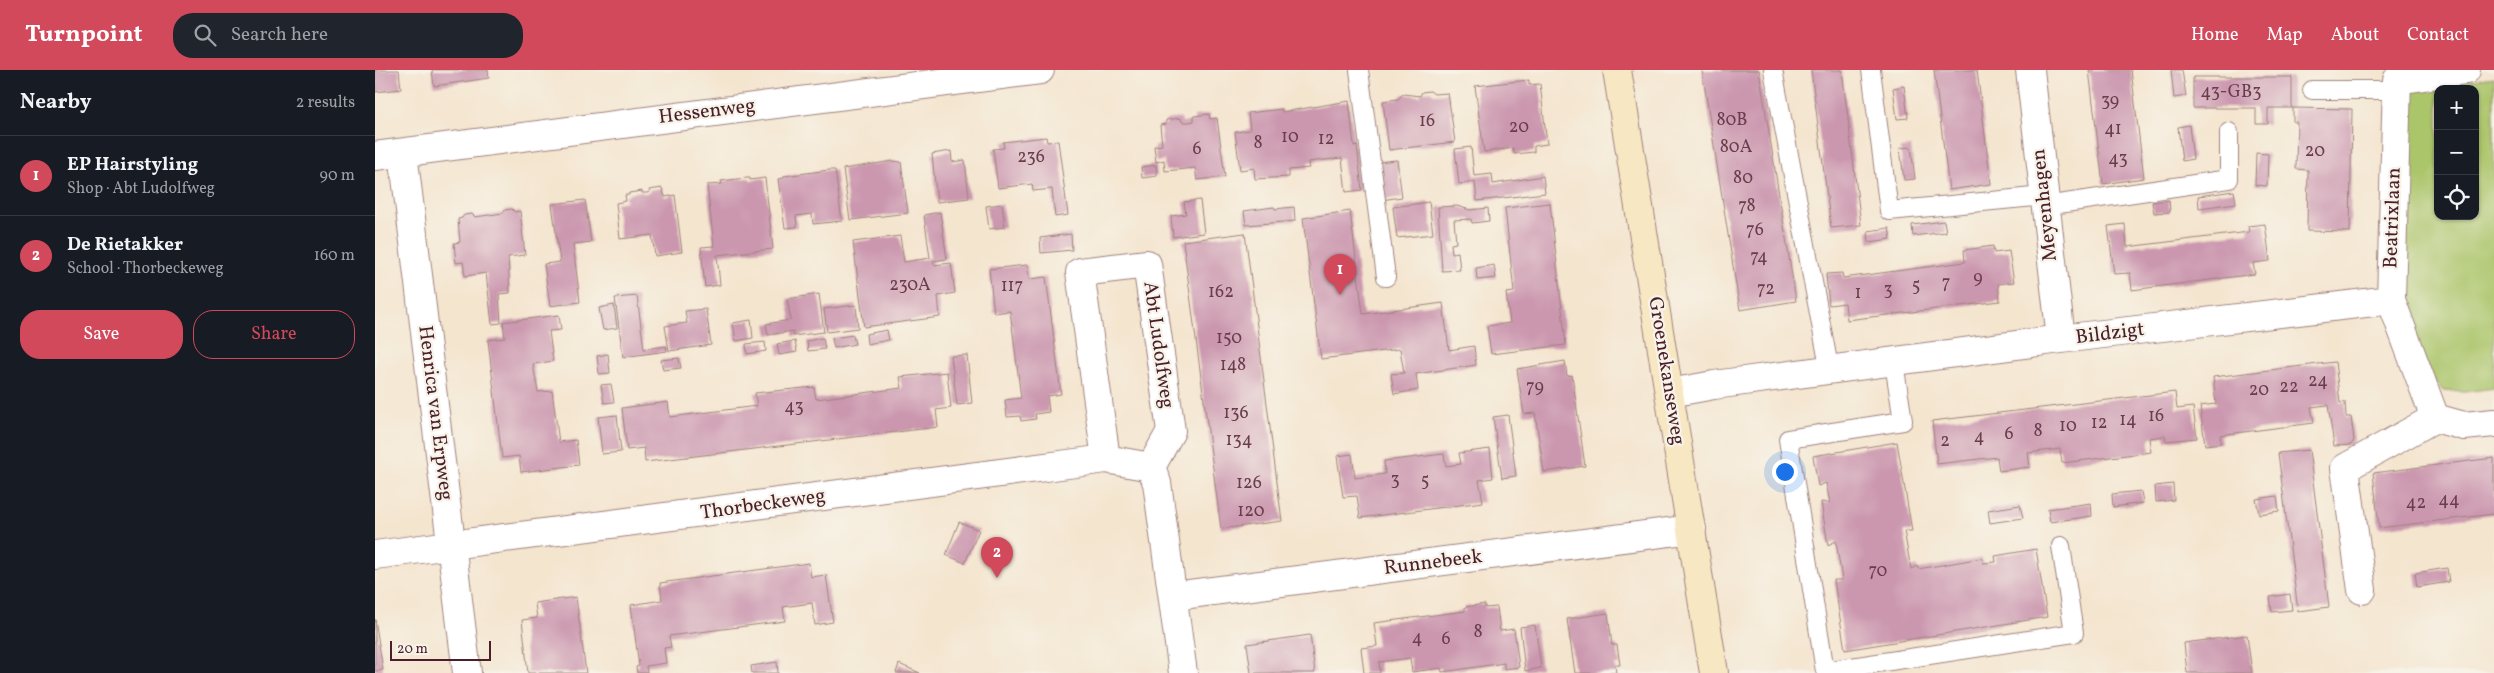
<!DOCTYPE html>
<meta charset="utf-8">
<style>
body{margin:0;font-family:Vollkorn,serif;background:#20242c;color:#f1f3f6}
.controls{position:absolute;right:15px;top:15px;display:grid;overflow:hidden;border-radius:10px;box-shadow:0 1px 4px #0004}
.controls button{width:45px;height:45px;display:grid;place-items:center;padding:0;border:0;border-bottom:1px solid #363941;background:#171b24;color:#f1f3f6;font:25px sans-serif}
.scale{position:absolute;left:15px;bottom:12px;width:101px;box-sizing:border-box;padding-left:5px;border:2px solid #4a1f2b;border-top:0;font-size:14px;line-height:18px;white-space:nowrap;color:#4a1f2b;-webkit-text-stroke:4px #f7f3e8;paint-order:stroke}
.you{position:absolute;left:1409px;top:401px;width:18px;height:18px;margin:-12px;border:4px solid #fff;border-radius:50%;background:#1a73e8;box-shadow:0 0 0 8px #1a73e833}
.badge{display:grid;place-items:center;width:32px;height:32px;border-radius:50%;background:#d1495b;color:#fff;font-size:16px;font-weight:700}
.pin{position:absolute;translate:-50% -41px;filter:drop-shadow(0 1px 2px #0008)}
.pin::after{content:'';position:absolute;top:26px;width:18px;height:15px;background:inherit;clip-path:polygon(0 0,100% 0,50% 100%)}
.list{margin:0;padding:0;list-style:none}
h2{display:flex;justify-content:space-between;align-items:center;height:65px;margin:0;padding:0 20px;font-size:21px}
h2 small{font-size:16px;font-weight:400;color:#9ea1a6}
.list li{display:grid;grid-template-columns:32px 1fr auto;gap:15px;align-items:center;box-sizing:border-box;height:80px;padding:0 20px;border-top:1px solid #363941}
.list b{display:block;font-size:19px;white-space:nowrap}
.list p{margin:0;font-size:16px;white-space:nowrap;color:#9ea1a6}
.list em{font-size:16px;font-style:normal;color:#9ea1a6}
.actions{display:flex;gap:10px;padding:15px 20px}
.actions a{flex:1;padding:11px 0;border:1px solid #d1495b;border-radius:20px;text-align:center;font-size:18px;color:#d1495b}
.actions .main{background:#d1495b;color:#fff}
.icon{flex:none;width:28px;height:28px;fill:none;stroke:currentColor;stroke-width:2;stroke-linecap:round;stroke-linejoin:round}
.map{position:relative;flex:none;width:2119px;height:603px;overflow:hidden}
header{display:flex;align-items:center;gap:30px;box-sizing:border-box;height:70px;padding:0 25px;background:#d1495b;color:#fff}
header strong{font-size:24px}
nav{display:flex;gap:28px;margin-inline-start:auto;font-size:18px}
.search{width:350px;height:45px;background:#20242c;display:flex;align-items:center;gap:12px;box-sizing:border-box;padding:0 18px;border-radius:20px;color:#9ea1a6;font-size:19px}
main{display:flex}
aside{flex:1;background:#171b24}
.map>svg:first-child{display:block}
.green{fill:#abc56b;stroke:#7a724b;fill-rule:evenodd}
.building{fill:#cb97af}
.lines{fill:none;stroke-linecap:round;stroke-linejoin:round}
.service-casing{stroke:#9f827d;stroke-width:20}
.minor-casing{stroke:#9f827d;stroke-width:30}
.secondary-casing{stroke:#9f827d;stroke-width:30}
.service{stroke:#fff;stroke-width:18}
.minor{stroke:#fff;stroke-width:28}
.secondary{stroke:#f7e8c3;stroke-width:28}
.labels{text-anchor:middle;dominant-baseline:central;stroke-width:4.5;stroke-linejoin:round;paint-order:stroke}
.number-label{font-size:18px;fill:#6a3d4c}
.street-label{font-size:20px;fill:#4a1f2b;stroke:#f7f3e8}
</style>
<header>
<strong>Turnpoint</strong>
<div class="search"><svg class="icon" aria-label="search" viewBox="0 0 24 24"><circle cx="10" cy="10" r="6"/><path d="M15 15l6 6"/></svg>Search here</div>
<nav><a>Home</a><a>Map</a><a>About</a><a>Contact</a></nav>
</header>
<main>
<aside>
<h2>Nearby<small>2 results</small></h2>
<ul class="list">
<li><span class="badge">1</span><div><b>EP Hairstyling</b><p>Shop · Abt Ludolfweg</p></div><em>90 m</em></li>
<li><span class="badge">2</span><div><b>De Rietakker</b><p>School · Thorbeckeweg</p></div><em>160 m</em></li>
</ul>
<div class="actions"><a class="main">Save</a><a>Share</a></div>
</aside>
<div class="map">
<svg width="2119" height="603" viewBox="0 0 2119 603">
<rect width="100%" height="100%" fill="#f7f3e8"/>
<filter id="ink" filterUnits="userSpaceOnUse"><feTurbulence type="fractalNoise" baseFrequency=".02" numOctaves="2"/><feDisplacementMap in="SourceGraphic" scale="10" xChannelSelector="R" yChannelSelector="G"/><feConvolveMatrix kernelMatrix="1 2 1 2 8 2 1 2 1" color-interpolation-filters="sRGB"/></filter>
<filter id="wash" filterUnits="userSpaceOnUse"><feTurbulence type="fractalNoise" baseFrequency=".0096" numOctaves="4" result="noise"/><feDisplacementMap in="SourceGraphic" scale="20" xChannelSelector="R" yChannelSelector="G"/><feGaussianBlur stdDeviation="1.12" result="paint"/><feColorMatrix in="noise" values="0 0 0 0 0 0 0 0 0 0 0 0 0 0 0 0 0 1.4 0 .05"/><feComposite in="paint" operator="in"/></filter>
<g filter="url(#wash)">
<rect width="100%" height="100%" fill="#f4e5cf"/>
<!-- green -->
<path class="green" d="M2119,7V318L2090,322L2068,321L2054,303L2021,222L2028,20ZM2063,19H2100V146H2063Z"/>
<g id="blocks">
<!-- building -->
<path class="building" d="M0,0H24L26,19L0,22Z
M57,0H113L114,8L59,16Z
M1327,0H1384L1421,231L1365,240Z
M1436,0H1467L1486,155L1456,158Z
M1559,0H1602L1616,114L1574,120Z
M1714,0H1756L1769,108L1728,114Z
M1796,0H1807L1811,26L1799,28Z
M1818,7H1917V38H1893V54H1881V38H1818Z
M1154,10V15L1165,14L1172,74L1159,76V82L1139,84L1138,78L1109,82L1100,16Z
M1529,16L1533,48L1522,49L1518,18Z
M1055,21L1059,24L1073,23L1080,72L1014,80L1008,31L1023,29L1028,24L1045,26L1047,22Z
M974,31L979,76L982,75L987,120L971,122L967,88L933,92L934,98L914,100V107L880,109L879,98L865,100L860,62L875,60L873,43L907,39V42Z
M1918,38L1977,39L1975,162L1932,161L1933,100L1921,99L1922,52H1918Z
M834,44L835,49L842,48L850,107L822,110L820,98L790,101L789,90L781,92L779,76L787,75L785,55L791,54V50L806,48L807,52H813L819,51V46Z
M1814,55L1818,89L1807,91L1803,57Z
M671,67L672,72L683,71L693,145L680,147L677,119L658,121L657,114L623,118L618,79L629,78L628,72Z
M1096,77L1099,106L1117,104L1118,114L1168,106L1170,123L1102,131L1100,112L1084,114L1080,79Z
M1536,77L1540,109L1529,110L1525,78Z
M576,81L577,92L590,90L594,128L562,132L557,84Z
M1881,83L1893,84L1892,116L1880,115Z
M1022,90L1027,127L1006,130L1001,92Z
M518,91L526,92L533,143L475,150L468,99Z
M781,95L782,106L767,108L766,97Z
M454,100H460L467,151L438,154L437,144L421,146L422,157L410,158L403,109L409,108V106Z
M371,108H375V110L390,108L398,179L342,185L345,215L330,217L326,177L339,176L332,115L347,114L346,111Z
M287,118L290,127L300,125L307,182L280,186L277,165L245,169L241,133L251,131L250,125H254V123L267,121V123H272L275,122L274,120Z
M1859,121L1861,133L1824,138L1823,126Z
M210,130L216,172L198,174L205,232L175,236L169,194L185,192L177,134Z
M825,130L829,163L798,167L796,146L811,144L809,132Z
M1794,130L1795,142L1779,143L1777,132Z
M1054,132L1058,164L1022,168L1018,137Z
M1175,133L1191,275L1116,284L1112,256L1135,253L1131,223L1139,222L1130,138Z
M627,134L630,157L614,159L611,136Z
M1082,136L1095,140L1113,138L1114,151L1097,153L1096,149L1079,150L1081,173L1076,174L1077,183L1083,182L1085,200L1067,201L1063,137Z
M899,137L900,139L919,137L920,151L871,155L869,141Z
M137,139L140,142L145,141L150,185L133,187L135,223L124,224L126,253L117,254L111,203L90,206L88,192L81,193L79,173L85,172L83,149L87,148L89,145L97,144L100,147L128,143L130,140Z
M975,141L988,244L1068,233L1074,280L1099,276L1101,295L1041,304L1043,320L1019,324L1016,304L1029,303L1025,279L946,289L928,148Z
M565,142L572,189L558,191L559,195L576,193L580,223L563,226L565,247L489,257L478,172L525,166L529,192L555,188L549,145Z
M1569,151L1571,162L1538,166L1537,155Z
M1750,154L1752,177L1874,162L1873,156L1890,154L1895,191L1878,193L1880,204L1757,220L1755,203L1739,204L1733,156Z
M1514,158L1516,169L1494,172L1493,161Z
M870,163L907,451L846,459L808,171Z
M696,164L697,180L666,183L665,168Z
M1618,176L1619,183L1634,181L1639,212L1623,214L1625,231L1472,250L1470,233L1454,235L1451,204L1467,203L1468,208L1590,192L1589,180Z
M652,195L654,209L671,207L686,324L672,326L674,342L660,344L661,349L646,351L645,346L632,347L630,330L646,328L639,271L635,241L619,243L614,199Z
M1119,195L1121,208L1102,210L1101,198Z
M444,224L449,262L418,266V261L393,265L391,254L416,250L412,229Z
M262,226L269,279L291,276L292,281L248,287L240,228Z
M239,235L242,258L228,260L224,238Z
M481,235L483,258L452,262L449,239Z
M331,239L336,275L294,281L290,256L312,253L310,241Z
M184,245L186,260L174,261L178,291L158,294L163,322L177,321L184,372L201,370L204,395L146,402L144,386L127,388L113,270L130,268L128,252Z
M376,250L378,268L361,271L358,253Z
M512,260L514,270L492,274L491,264Z
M478,265L480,274L459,278L457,268Z
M448,268L450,279L433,281L432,271Z
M420,271L422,282L404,285L402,274Z
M390,272L391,281L372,284L371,274Z
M233,284L235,303L224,304L222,286Z
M592,285L597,333L582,335L576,286Z
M304,288L306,298L288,300L286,290Z
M1190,291L1192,306L1197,305L1210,396L1169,402L1160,343L1149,344L1142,299Z
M1960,292L1965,333L1970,332L1971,347H1976L1979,370L1976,375L1959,376L1953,335L1936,337L1939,353L1845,365L1846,373L1830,375L1825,336L1841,334L1838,307Z
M572,302L576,338L561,340L563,357L270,392L269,378L252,380L247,338L293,332L295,347L382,336L380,323L439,317L441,329L527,318L525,307Z
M236,314L239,332L229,333L226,315Z
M1800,322L1802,339L1818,337L1822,368L1791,371L1790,366L1774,368L1776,382L1687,393L1685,379L1653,383L1655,397L1624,401L1622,387L1562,394L1557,351Z
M242,345L246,382L227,384L223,347Z
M1133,345L1141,406L1127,408L1118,347Z
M1522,372L1537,461H1529L1536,499L1542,496L1543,499L1607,488L1608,493L1621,492L1620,486L1661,479L1672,547L1470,580L1459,510H1467L1461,471L1453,475L1446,432L1455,433L1451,413L1443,416L1438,386Z
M1115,379L1118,408L1104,410L1108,432L985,448L982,426L968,427L962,386L977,384L980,408L1010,404L1009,391L1069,384L1071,396L1086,394L1084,383Z
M1934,380L1954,537L1923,541L1903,383Z
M2119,388V444L2004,458L1998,403Z
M1798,414L1799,430L1781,432L1780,416Z
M1766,421L1768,433L1738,437L1737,424Z
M1902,426L1904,441L1884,444L1881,429Z
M1716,433L1717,446L1675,452L1673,439Z
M1645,435L1648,448L1615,453L1613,440Z
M584,452L604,460L590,493L571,485Z
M434,493L436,507L451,505L458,552L440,555L437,533L408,537L410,551L294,566L296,577L289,578L291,593L271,596L272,603H262L261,597L264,596L256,535L287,530L285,513Z
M2072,498L2074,512L2042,517L2040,503Z
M1915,524L1917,540L1897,542L1895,527Z
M201,527L211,603H153L147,550L162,548L160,533Z
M1110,534V538L1122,537L1125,561L1139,559L1144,597L1129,599V593L1067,602L1066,598L1037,602L1035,588L1004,592L1005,603H989L986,578L1002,576L999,553L1090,541V537Z
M1233,543L1237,575H1242L1245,595H1240L1241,603H1200L1192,549Z
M0,549L8,600L0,601Z
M1160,555L1166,598L1150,601L1145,557Z
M935,565L940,603H876L872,574Z
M1872,565L1877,603H1812L1809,573Z
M402,592L403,603H377L376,596Z
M524,594L545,603H521Z"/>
</g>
</g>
<g filter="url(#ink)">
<use href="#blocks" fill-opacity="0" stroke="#9f827d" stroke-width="1"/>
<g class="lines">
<defs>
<path id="service" d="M984,0L1011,207
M1398,0L1455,302
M1496,0L1514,141L1669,126
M1937,20H2022
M1670,136L1854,109V62
M1519,293L1528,351L1413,369L1450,601L1699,563L1686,476"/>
<path id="minor" d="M1655,0L1686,269
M28,83L92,603
M0,86L665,0
M1295,323L1339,315L1686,269L2016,230
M2060,348L2016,230L2022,10L2091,0
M731,389L705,202L772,194L796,361L776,397L782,413L808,603
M0,485L731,389L776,397
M1987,520L1970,398L2060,348L2089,356L2119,353
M799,526L1317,459"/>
<path id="secondary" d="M1242,0L1339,603"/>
</defs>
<!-- service casing -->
<use href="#service" class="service-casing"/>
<!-- minor casing -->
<use href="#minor" class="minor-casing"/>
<!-- secondary casing -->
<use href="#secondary" class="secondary-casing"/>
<!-- service -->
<use href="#service" class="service"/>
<!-- minor -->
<use href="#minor" class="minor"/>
<!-- secondary -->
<use href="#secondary" class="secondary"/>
</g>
</g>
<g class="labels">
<!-- number labels -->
<g class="number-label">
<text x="1856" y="22">43-GB3</text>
<text x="1735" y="31">39</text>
<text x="1357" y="50">80B</text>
<text x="1052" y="51">16</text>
<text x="1144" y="57">20</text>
<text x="1738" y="59">41</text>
<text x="915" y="67">10</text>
<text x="951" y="69">12</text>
<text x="883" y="73">8</text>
<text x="1361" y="77">80A</text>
<text x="822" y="79">6</text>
<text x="1940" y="81">20</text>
<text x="656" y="87">236</text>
<text x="1743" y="89">43</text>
<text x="1368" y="108">80</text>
<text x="1372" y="136">78</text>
<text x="1380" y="160">76</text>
<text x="1384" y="187">74</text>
<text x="1603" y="208">9</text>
<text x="1571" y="213">7</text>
<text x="535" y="215">230A</text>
<text x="637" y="216">117</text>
<text x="1541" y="216">5</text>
<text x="1391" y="219">72</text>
<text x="1513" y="220">3</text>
<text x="846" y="222">162</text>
<text x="1483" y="223">1</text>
<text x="854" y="268">150</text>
<text x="858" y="295">148</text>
<text x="1943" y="311">24</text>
<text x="1160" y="317">79</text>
<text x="1914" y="317">22</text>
<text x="1884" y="320">20</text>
<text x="419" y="337">43</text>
<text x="861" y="343">136</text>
<text x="1781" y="346">16</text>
<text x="1753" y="350">14</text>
<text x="1724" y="353">12</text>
<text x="1693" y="356">10</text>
<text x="1663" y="361">8</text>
<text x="1634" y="364">6</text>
<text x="1604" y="367">4</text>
<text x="864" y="370">134</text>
<text x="1570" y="371">2</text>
<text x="1020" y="410">3</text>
<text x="1050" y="411">5</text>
<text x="874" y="413">126</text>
<text x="2074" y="430">44</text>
<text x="2041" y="433">42</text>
<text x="876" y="441">120</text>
<text x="1503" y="501">70</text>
<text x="1103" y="562">8</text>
<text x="1042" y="568">4</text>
<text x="1071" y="569">6</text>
</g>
<!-- street labels -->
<g class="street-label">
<text transform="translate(332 42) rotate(-7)">Hessenweg</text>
<text transform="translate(1670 135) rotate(-96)">Meyenhagen</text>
<text transform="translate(2018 148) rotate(-88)">Beatrixlaan</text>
<text transform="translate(1735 264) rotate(-7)">Bildzigt</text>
<text transform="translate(783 275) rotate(82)">Abt Ludolfweg</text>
<text transform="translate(1291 301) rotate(81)">Groenekanseweg</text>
<text transform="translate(60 343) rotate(83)">Henrica van Erpweg</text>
<text transform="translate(388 435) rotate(-8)">Thorbeckeweg</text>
<text transform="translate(1058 493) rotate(-7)">Runnebeek</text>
</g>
</g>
</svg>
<div class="controls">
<button>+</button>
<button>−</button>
<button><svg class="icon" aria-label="locate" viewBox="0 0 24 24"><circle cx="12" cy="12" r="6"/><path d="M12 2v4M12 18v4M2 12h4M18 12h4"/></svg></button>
</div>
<div class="scale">20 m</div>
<div class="you"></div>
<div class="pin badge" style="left:965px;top:225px">1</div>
<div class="pin badge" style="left:622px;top:508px">2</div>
</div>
</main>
